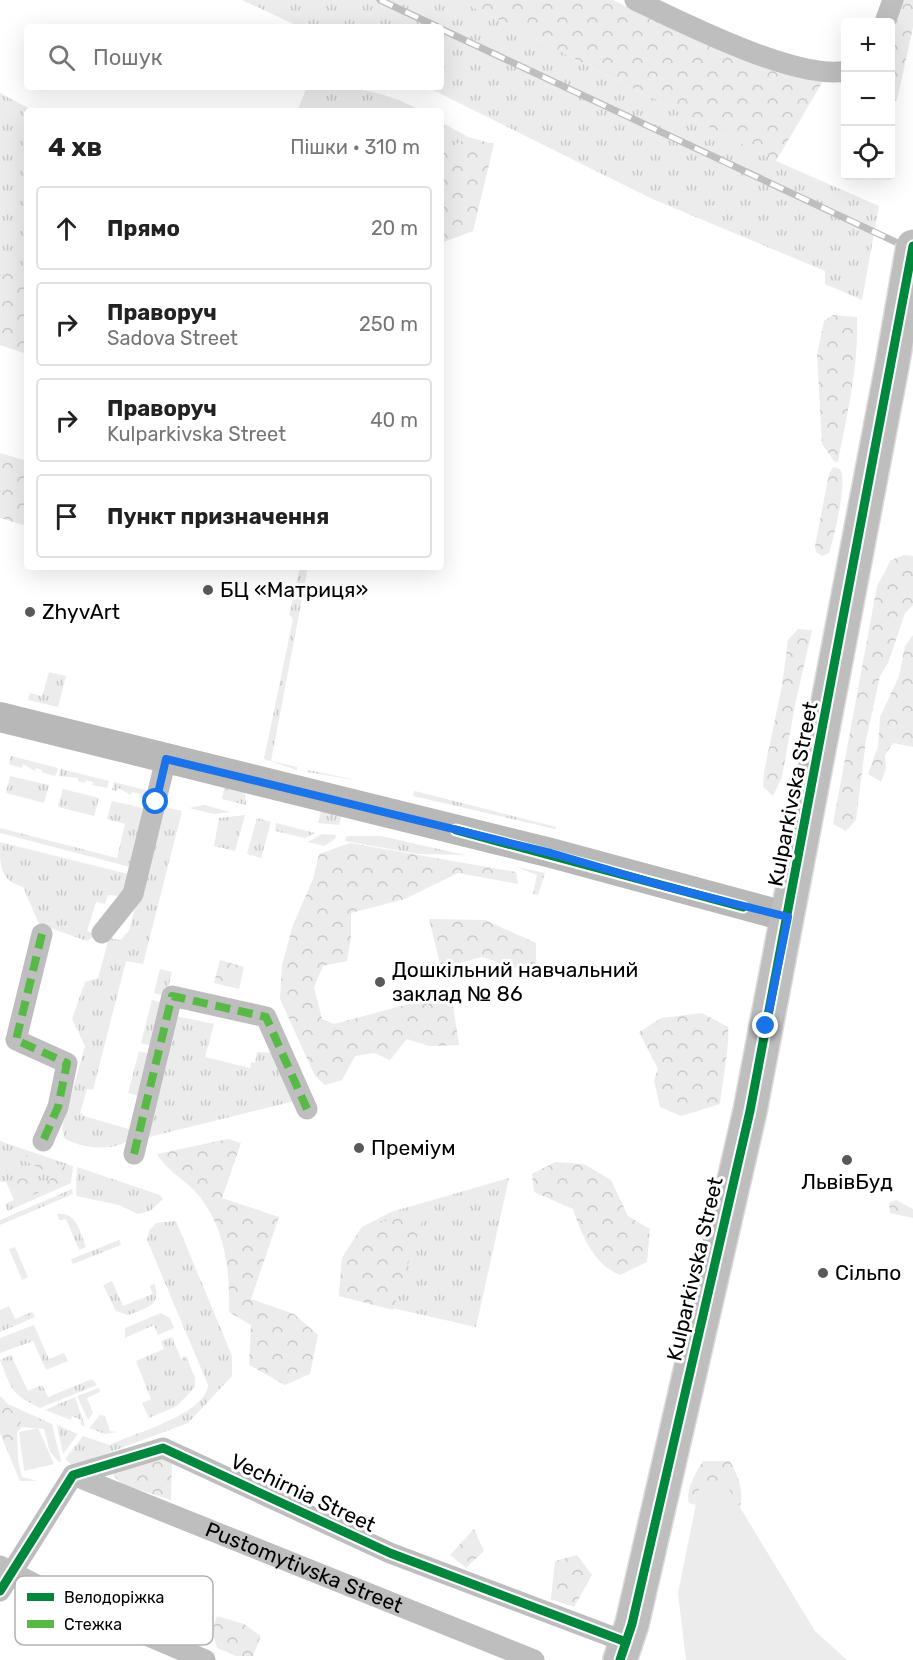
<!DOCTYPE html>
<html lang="uk">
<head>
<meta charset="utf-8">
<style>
  body { margin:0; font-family:Rubik,sans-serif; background:#f6f6f6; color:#222 }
  .controls { position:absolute; right:18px; top:18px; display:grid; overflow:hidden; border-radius:6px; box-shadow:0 6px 24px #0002 }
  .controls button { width:54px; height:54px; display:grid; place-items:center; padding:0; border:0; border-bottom:2px solid #e0e0e0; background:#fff; color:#222; font:30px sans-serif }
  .stop { position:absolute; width:18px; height:18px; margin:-14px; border:4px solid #1a73e8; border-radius:50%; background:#fff }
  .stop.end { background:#1a73e8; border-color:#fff; box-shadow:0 2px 6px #0008 }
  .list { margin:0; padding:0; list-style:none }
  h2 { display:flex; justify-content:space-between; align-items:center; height:78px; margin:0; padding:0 24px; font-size:26px }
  h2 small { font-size:20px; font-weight:400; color:#767676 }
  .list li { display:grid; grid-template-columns:39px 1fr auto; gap:18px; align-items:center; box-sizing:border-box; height:84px; margin:0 12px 12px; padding:0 12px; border:2px solid #e0e0e0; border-radius:6px }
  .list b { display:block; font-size:22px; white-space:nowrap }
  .list p { margin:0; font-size:20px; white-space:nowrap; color:#767676 }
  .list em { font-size:20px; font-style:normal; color:#767676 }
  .icon { flex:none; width:33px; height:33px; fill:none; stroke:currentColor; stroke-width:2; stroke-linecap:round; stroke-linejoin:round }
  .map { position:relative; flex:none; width:913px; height:1660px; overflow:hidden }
  .search { position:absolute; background:#fff; box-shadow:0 6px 24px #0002; left:24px; top:24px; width:420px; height:66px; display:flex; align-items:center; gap:15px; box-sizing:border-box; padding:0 21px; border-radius:6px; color:#767676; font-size:22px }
  .panel { position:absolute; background:#fff; box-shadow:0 6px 24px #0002; left:24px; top:108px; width:420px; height:462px; border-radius:6px }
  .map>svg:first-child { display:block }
  .grass { fill:url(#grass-tufts) }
  .forest { fill:url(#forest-crowns) }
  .park { fill:#ececec }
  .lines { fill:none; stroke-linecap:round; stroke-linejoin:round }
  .primary-casing { stroke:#dbdbdb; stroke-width:36 }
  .street { stroke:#bebebe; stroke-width:21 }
  .secondary { stroke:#b8b8b8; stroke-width:30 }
  .primary { stroke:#bebebe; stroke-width:33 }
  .rail-casing { stroke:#bebebe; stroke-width:7 }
  .rail { stroke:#fff; stroke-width:4.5; stroke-dasharray:14; stroke-linecap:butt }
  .primary-bridge-casing { stroke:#dbdbdb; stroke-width:36; stroke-linecap:butt }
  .primary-bridge { stroke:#bebebe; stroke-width:33 }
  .quiet { stroke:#58b947; stroke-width:8; stroke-dasharray:15 8; stroke-linecap:butt }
  .cycleway-casing { stroke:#fff; stroke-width:13 }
  .cycleway { stroke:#00873e; stroke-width:9 }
  .route { stroke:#1a73e8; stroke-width:8 }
  .poi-dot { fill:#595959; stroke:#fff; stroke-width:2 }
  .labels { text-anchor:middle; stroke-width:6; stroke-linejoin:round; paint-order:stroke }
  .poi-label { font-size:21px; fill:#000; stroke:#fff; text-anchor:start }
  .street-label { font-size:21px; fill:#000; stroke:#fff }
  .key { fill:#fff; stroke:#b2b2b2; stroke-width:1.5 }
  .key-label { font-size:16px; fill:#000 }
</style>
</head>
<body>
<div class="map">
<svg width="913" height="1660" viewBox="0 0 913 1660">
  <defs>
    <pattern id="grass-tufts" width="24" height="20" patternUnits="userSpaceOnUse" patternTransform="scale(1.5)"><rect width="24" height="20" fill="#ececec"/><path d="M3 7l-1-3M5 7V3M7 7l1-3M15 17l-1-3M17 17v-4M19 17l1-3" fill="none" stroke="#c9c9c9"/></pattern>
    <pattern id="forest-crowns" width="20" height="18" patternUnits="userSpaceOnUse" patternTransform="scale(1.5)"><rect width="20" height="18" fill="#ececec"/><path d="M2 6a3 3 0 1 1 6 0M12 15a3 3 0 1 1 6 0" fill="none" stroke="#c9c9c9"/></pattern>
  </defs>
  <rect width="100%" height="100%" fill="#fff"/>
  <!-- grass -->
  <g class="grass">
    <polygon points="242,0 459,0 776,161 879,206 862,300 825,284 825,271 650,198 427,87 441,87 441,27 300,27"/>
    <path d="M307 87C351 87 382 89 421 111H297Z"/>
    <polygon points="0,93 34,111 27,111 27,277 0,276"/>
    <polygon points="441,122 468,137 441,154"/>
    <polygon points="300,567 308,567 271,761 297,767 297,770 264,759 293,619 289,614"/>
    <polygon points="49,672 66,676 58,707 28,700 30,693 42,696"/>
    <polygon points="11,756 58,768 55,776 41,772 42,770 36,768 35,771 23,764 22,768 9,764"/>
    <polygon points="61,769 109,781 107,788 92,785 93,782 86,780 85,783 78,781 78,778 59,776"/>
    <polygon points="308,770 360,781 307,772"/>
    <polygon points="10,776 49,785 44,803 6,793"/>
    <polygon points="114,782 153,792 143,799 139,797 140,794 132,792 131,795 118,788 117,791 112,790"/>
    <polygon points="225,784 245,791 246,805 222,799"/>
    <polygon points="63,789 99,798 94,816 58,807"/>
    <polygon points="414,791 419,792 556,827 555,829 413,796"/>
    <polygon points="112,801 147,809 134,868 0,833 0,828 117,858 125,824 107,819"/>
    <polygon points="204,805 230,812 214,814 189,808"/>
    <path d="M161 806 182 811 143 964 126 961 93 1090 87 1089 80 1113 86 1115 77 1114 139 1132C121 1153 88 1150 65 1139L62 1128 85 1046 72 1019 85 982 98 978 109 938 120 940 129 931Z"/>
    <polygon points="321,812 342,813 339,825 318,823"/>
    <polygon points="245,815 235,851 214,846 219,818"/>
    <polygon points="257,818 271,822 261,858 247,854"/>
    <polygon points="276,823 315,833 305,838 275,831"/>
    <polygon points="322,834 336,835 335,839 324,846 308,842"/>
    <polygon points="347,836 381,836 465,855 418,854 345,841"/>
    <path d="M0 842 132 875 121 896 108 895 105 904 96 902 87 931 97 934 87 941 39 924 23 887C0 880 0 867 0 842Z"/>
    <polygon points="517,867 545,873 538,895 533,894 537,875"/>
    <polygon points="160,969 172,972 166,996 154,993"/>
    <polygon points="152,1000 166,1004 155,1047 141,1043"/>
    <polygon points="171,1015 214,1024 205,1057 250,1068 251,1062 255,1063 257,1052 275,1053 295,1101 149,1137 146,1132"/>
    <polygon points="139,1051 154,1055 143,1097 128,1093"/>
    <polygon points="0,1141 73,1166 71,1183 8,1211 5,1204 14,1200 6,1182 0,1182"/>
    <polygon points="77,1167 160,1195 163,1199 150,1211 138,1214 119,1205 76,1196"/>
    <polygon points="509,1178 476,1327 339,1296 342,1258 362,1227 391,1212"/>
    <polygon points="72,1189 73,1194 0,1225 0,1220"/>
    <path d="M57 1214C77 1212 80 1232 86 1247L79 1250 66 1219 59 1220Z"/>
    <path d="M176 1221 232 1356V1376L188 1423 73 1466 65 1459 83 1436 109 1445C133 1434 206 1414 208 1385L147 1240 149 1231 156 1223Z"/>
    <polygon points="119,1240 121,1245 73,1264 71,1259"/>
    <polygon points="15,1247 28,1277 22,1280 9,1249"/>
    <path d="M151 1275C163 1303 154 1306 128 1315L116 1311 103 1285 112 1281 123 1306 153 1294 150 1286 154 1284Z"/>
    <polygon points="9,1306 15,1319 32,1312 35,1317 0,1332 0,1310"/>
    <polygon points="161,1313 170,1318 174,1328 158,1335 154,1325 125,1338 125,1328"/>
    <polygon points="34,1325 49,1359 64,1353 68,1361 46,1370 33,1341 0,1353 0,1338"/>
    <polygon points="172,1337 181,1359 186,1356 195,1378 195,1387 177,1406 149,1418 142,1403 151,1399 136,1361 164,1349 161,1341"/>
    <path d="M11 1355 28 1391 42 1385 48 1397 92 1379 97 1385 40 1408C10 1393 12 1390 0 1360Z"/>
    <polygon points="99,1388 100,1392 87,1398 93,1413 88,1420 77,1396"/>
    <polygon points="0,1396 8,1404 52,1424 61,1461 59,1462 50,1452 44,1429 22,1427 17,1432 18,1460 22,1477 37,1481 20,1481 0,1433"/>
    <polygon points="75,1397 85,1426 81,1425 81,1420 72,1416 71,1420 45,1410"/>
    <polygon points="100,1415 105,1416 110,1431 117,1432 105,1434 89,1428"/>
    <polygon points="57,1425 78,1434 63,1454"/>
  </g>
  <!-- forest -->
  <g class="forest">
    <polygon points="459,0 613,0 666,25 823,81 776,161"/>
    <polygon points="893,0 913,0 913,27 897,100 891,102 891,38 894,28"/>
    <polygon points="468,137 494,144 473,231 441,243 441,154"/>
    <polygon points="20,268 27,270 27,354 0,345 0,274"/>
    <path d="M833 315 857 317C859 366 847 414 838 462L834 461 822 444 817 355 824 321Z"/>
    <polygon points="0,453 27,461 27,526 0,518"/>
    <path d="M833 467 840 469C848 481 834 537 829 553L822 556 816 552 815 546 829 474Z"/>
    <polygon points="904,555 913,556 913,605 905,613 888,663 880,676 866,740 856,820 846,831 833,824 877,586 891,560"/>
    <polygon points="798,629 812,630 795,705 782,777 773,796 763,787 764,772 782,686 788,640"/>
    <polygon points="913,635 913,747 893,743 885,755 886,769 881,782 868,774 878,747 880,717 899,676 905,646"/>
    <polygon points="350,843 516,872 518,884 458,873 405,899 351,913 351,938 347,961 323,966 314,987 322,1019 334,1024 431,998 453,1005 459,1045 429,1046 407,1039 390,1060 374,1053 355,1056 342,1080 325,1085 315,1076 280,999 282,965 293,925 313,879 319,854"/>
    <polygon points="429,919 485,920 536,943 536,975 482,957 441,968"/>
    <polygon points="220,960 244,967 239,989 214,983"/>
    <path d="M702 1013 728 1027C730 1045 722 1083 720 1104L681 1116 660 1107 654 1080 658 1069 639 1032 661 1018Z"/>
    <path d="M228 1139 241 1143 222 1198 279 1217 251 1299 294 1314 318 1335 310 1374 285 1385 249 1365 251 1325 229 1312C230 1271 226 1231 200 1197 187 1180 168 1173 157 1154Z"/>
    <path d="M22 1154 64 1166 69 1170V1178L20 1201 13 1186 14 1179C27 1176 35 1183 49 1181L53 1175 23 1160Z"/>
    <path d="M555 1162 584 1164 611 1180 628 1216 650 1229 647 1262 620 1275C594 1265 581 1234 573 1209L534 1192 532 1174Z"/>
    <polygon points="896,1200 913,1209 913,1218 890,1213 889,1203"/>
    <polygon points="399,1218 423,1218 393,1310 339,1296 342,1258 362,1227"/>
    <path d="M0 1401 21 1418V1423L14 1436V1457C0 1446 0 1418 0 1401Z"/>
    <polygon points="130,1453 172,1459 171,1500 121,1484 104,1463"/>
    <path d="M703 1461H730C743 1486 745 1498 735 1524L707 1508 689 1503C685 1491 696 1472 703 1461Z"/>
    <polygon points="474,1529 484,1551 466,1568 450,1555"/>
    <polygon points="577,1555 592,1575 574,1607 551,1599 555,1561"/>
    <polygon points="217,1616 244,1624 261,1636 253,1656 236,1656 217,1648 212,1631"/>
  </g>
  <!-- park -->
  <g class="park">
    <polygon points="38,1428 54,1464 24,1471 19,1432"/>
    <polygon points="705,1482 727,1486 815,1631 847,1660 686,1660 678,1593 699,1489"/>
  </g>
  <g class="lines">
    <!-- primary casing -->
    <g class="primary-casing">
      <polyline id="primary" points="620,1660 632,1624 750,1111 892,366"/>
    </g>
    <!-- street -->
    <g class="street">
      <path d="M635 0C682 22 797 81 846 71"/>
      <polyline points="885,22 893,0"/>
      <polyline points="102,933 133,894 166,759"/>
      <polyline points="42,934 16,1040 67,1063 58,1107 43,1141"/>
      <polyline points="134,1154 172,996 266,1017 307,1109"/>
      <path id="s1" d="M73 1475 534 1660"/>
      <polyline points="0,1566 73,1604 205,1660"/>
      <polyline points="0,1591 73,1475 163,1448 390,1553 626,1642"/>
    </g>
    <!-- secondary -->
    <polyline class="secondary" points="0,717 551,853 788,917"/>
    <!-- primary -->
    <use href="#primary" class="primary"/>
    <!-- rail casing -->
    <g class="rail-casing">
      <g id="rail">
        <polyline points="380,0 438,27"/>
        <polyline points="441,29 913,250"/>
      </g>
    </g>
    <!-- rail -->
    <use href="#rail" class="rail"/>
    <!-- primary-bridge casing -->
    <g class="primary-bridge-casing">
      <polyline id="primary-bridge" points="892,366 913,246"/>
    </g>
    <!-- primary-bridge -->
    <use href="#primary-bridge" class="primary-bridge"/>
    <!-- quiet -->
    <g class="quiet">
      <polyline points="42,934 16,1040 67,1063 58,1107 43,1141"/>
      <polyline points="134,1154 172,996 266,1017 307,1109"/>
    </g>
    <!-- cycleway casing -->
    <g class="cycleway-casing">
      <g id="cycleway">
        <polyline points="456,830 743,907"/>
        <polyline points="0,1591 73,1475 163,1448 390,1553 626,1642"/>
        <polyline points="620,1660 632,1624 750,1111 913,246"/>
      </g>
    </g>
    <!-- cycleway -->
    <use href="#cycleway" class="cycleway"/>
  </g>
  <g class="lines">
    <!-- route -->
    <polyline class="route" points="156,802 166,759 551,853 664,886 788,917 766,1026"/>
  </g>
  <!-- markers -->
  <g class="poi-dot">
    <circle cx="208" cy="590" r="6"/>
    <circle cx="30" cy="612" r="6"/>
    <circle cx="380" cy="982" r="6"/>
    <circle cx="359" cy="1148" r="6"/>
    <circle cx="847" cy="1160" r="6"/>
    <circle cx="823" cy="1273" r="6"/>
  </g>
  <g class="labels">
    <!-- poi labels -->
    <g class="poi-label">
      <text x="220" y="597">БЦ «Матриця»</text>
      <text x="42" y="619">ZhyvArt</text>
      <text x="392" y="977">Дошкільний навчальний<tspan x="392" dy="24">заклад № 86</tspan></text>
      <text x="371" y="1155">Преміум</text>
      <text x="847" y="1189" text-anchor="middle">ЛьвівБуд</text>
      <text x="835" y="1280">Сільпо</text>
    </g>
    <!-- street labels -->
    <g class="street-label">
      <text transform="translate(793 794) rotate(-79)" y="7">Kulparkivska Street</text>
      <text transform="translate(695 1269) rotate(-77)" y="7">Kulparkivska Street</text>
      <text transform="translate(303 1493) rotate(25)" y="7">Vechirnia Street</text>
      <text dy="7" stroke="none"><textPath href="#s1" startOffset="249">Pustomytivska Street</textPath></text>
    </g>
  </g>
  <!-- legend -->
  <rect x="15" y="1576" width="198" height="69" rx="9" class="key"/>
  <rect x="27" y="1593" width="27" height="8" fill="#00873e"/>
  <rect x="27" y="1620" width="27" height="8" fill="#58b947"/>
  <g class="key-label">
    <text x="64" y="1603">Велодоріжка</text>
    <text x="64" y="1630">Стежка</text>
  </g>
</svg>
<div class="controls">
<button>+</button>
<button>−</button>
<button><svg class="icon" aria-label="locate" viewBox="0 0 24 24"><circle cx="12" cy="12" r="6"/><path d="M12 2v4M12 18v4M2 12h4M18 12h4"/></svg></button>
</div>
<div class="stop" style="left:156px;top:802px"></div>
<div class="stop end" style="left:766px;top:1026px"></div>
<div class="search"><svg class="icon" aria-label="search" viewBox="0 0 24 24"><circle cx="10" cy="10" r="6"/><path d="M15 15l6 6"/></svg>Пошук</div>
<section class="panel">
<h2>4 хв<small>Пішки · 310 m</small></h2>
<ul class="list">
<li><svg class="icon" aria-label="ahead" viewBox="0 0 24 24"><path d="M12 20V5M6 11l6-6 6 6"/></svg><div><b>Прямо</b></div><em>20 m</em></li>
<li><svg class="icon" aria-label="right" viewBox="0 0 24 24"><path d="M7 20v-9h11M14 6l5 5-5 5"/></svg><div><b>Праворуч</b><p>Sadova Street</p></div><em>250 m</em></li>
<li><svg class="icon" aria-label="right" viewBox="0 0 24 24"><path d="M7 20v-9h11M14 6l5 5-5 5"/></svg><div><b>Праворуч</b><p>Kulparkivska Street</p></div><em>40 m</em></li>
<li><svg class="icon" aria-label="arrive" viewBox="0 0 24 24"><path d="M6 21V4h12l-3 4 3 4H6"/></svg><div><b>Пункт призначення</b></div></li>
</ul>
</section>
</div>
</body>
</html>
